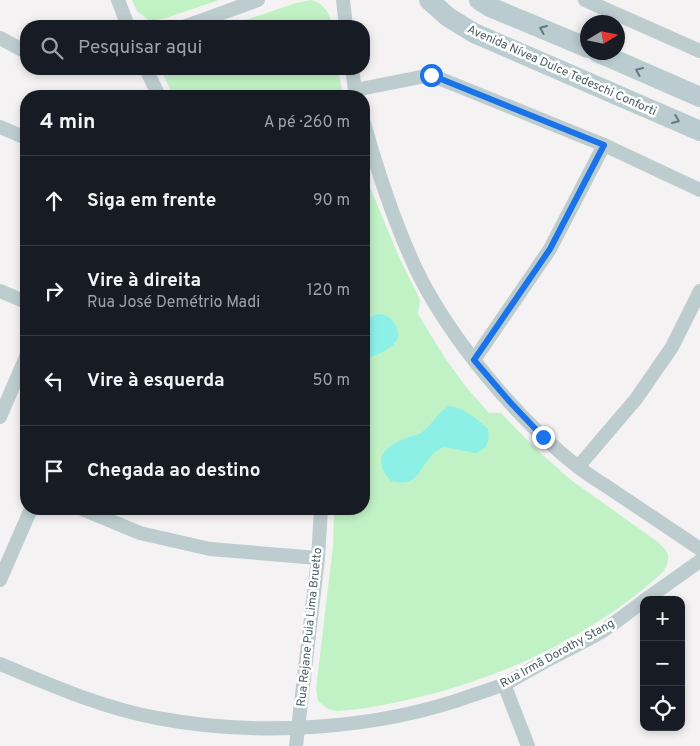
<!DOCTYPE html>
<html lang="pt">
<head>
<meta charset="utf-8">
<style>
  body { margin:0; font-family:Overpass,sans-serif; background:#242831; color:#f1f3f6 }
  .controls { position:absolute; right:15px; bottom:15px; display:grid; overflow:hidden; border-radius:10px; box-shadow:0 2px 8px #0003 }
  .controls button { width:45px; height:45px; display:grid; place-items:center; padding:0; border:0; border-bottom:1px solid #363941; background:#171b24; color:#f1f3f6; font:25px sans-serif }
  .compass { position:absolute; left:580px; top:15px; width:45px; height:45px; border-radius:50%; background:#171b24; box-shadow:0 2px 8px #0003; rotate:80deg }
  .stop { position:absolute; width:15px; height:15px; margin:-11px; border:4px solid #1a73e8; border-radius:50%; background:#fff }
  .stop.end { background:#1a73e8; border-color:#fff; box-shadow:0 1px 5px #0008 }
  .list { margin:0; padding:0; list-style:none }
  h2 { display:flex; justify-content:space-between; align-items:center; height:65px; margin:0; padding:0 20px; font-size:21px }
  h2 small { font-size:16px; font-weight:400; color:#9ea1a6 }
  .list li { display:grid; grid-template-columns:32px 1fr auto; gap:15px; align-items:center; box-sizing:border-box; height:90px; padding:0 20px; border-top:1px solid #363941 }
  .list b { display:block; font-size:19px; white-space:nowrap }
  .list p { margin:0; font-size:16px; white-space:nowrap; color:#9ea1a6 }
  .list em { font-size:16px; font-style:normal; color:#9ea1a6 }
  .icon { flex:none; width:28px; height:28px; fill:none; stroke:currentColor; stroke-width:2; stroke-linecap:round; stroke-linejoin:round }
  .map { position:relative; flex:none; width:700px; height:746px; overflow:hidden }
  .search { position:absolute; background:#171b24; box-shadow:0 2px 8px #0003; left:20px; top:20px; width:350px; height:55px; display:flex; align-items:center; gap:12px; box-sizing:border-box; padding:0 18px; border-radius:20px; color:#9ea1a6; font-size:19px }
  .panel { position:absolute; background:#171b24; box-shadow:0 2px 8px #0003; left:20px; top:90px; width:350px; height:425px; border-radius:20px }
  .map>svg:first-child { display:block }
  .green { fill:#c1f2c5 }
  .water { fill:#8df0e7 }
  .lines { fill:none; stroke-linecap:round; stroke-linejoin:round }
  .minor { stroke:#bdcccf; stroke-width:14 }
  .secondary { stroke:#bbccd1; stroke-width:20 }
  .oneway { stroke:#66797d }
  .route { stroke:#1a73e8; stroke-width:6 }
  .labels { text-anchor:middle; stroke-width:5; stroke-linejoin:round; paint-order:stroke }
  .street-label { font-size:12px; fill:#495d61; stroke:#fff }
</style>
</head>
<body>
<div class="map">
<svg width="700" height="746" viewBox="0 0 700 746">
  <rect width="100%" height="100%" fill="#f4f2f3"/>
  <!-- green -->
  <g class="green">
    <polygon points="132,0 219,0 166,18 150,21 137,11"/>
    <path d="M311 0C324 4 330 12 332 26H228L296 3Z"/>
    <polygon points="161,69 338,69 343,96 173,96"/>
    <path d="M364 173 399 257 420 300 418 314 443 355 466 387 489 413H501L538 451 571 480 655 540C668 550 673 557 663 572 591 637 501 679 407 700 384 705 360 710 336 711L328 709 318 701 316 689 333 546 334 510V509H364Z"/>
  </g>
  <!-- water -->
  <g class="water">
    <path d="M377 314C385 314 390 317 394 323 410 345 377 354 364 360V323L369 318Z"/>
    <path d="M449 406C460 405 481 422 488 429 490 441 487 450 475 453L444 447C417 458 425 490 391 481 370 458 385 446 409 437 413 436 417 435 421 433 432 426 437 412 449 406Z"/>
  </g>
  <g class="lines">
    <!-- minor -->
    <g class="minor">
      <polyline points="118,0 128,26"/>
      <polyline points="343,0 346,26"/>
      <polyline points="585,0 700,51"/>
      <polyline points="186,26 258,0"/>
      <polyline points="0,38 26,52"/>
      <polyline points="146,69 159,96"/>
      <polyline points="352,69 356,96"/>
      <polyline points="355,90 431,75 604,145 700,190"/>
      <path d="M364 123C378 173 394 222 416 269 449 338 518 420 578 467 591 477 605 485 618 494 646 513 673 531 700 549"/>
      <polyline points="0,127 26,138"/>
      <polyline points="0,291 26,302"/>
      <polyline points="474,360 550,249 604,145"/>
      <polyline points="0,417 26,357"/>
      <polyline points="578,467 636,399 672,347 700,291"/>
      <polyline points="82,509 140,533 210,549 318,558"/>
      <polyline points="0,580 31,509"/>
      <polyline points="645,600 700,561"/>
      <path d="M0 664C51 685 102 708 157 718 257 737 377 730 473 695 483 692 494 688 505 684 518 677 531 669 544 662 564 651 585 642 604 630 618 621 631 610 644 601"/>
      <polyline points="504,684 528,746"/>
      <polyline points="296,746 318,558 321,509"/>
    </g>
    <!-- secondary -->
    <g class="secondary">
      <polyline points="429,0 448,17 474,33 700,131"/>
      <polyline points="479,0 490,7 588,48"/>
      <polyline points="597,52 700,97"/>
    </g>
  </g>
  <!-- one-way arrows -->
  <defs><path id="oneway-chevron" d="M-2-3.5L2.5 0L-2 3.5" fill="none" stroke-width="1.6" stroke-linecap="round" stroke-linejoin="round" transform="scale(1.25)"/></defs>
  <g class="oneway">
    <use href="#oneway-chevron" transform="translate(543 29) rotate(-157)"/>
    <use href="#oneway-chevron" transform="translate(639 71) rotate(-157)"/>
    <use href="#oneway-chevron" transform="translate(676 120) rotate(23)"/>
  </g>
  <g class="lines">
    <!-- route -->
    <polyline class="route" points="431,75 604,145 550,249 474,360 510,402 543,437"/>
  </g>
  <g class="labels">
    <!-- street labels -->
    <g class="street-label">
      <text transform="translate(562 70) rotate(24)" y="4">Avenida Nívea Dulce Tedeschi Conforti</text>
      <text transform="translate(309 627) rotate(-84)" y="4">Rua Rejane Puia Lima Bruetto</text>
      <text transform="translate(557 653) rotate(-29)" y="4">Rua Irmã Dorothy Stang</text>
    </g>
  </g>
</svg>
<div class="controls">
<button>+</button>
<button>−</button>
<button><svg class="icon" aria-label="locate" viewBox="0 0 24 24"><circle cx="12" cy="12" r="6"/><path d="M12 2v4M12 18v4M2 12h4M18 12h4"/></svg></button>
</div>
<svg class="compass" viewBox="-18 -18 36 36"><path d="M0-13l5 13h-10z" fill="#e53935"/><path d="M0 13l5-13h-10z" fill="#9ea1a6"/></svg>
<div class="stop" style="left:431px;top:75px"></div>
<div class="stop end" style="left:543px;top:437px"></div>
<div class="search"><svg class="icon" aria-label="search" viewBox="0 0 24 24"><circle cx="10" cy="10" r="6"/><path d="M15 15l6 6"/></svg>Pesquisar aqui</div>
<section class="panel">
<h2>4 min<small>A pé · 260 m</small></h2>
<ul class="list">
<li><svg class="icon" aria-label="ahead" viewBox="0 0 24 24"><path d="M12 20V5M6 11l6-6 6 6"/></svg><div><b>Siga em frente</b></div><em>90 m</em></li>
<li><svg class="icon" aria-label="right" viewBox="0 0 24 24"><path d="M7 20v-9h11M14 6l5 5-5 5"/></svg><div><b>Vire à direita</b><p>Rua José Demétrio Madi</p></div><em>120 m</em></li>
<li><svg class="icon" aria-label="left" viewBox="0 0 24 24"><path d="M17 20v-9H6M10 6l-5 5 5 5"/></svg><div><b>Vire à esquerda</b></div><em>50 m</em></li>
<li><svg class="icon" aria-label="arrive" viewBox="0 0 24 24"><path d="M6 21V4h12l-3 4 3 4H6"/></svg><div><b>Chegada ao destino</b></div></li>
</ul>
</section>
</div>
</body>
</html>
